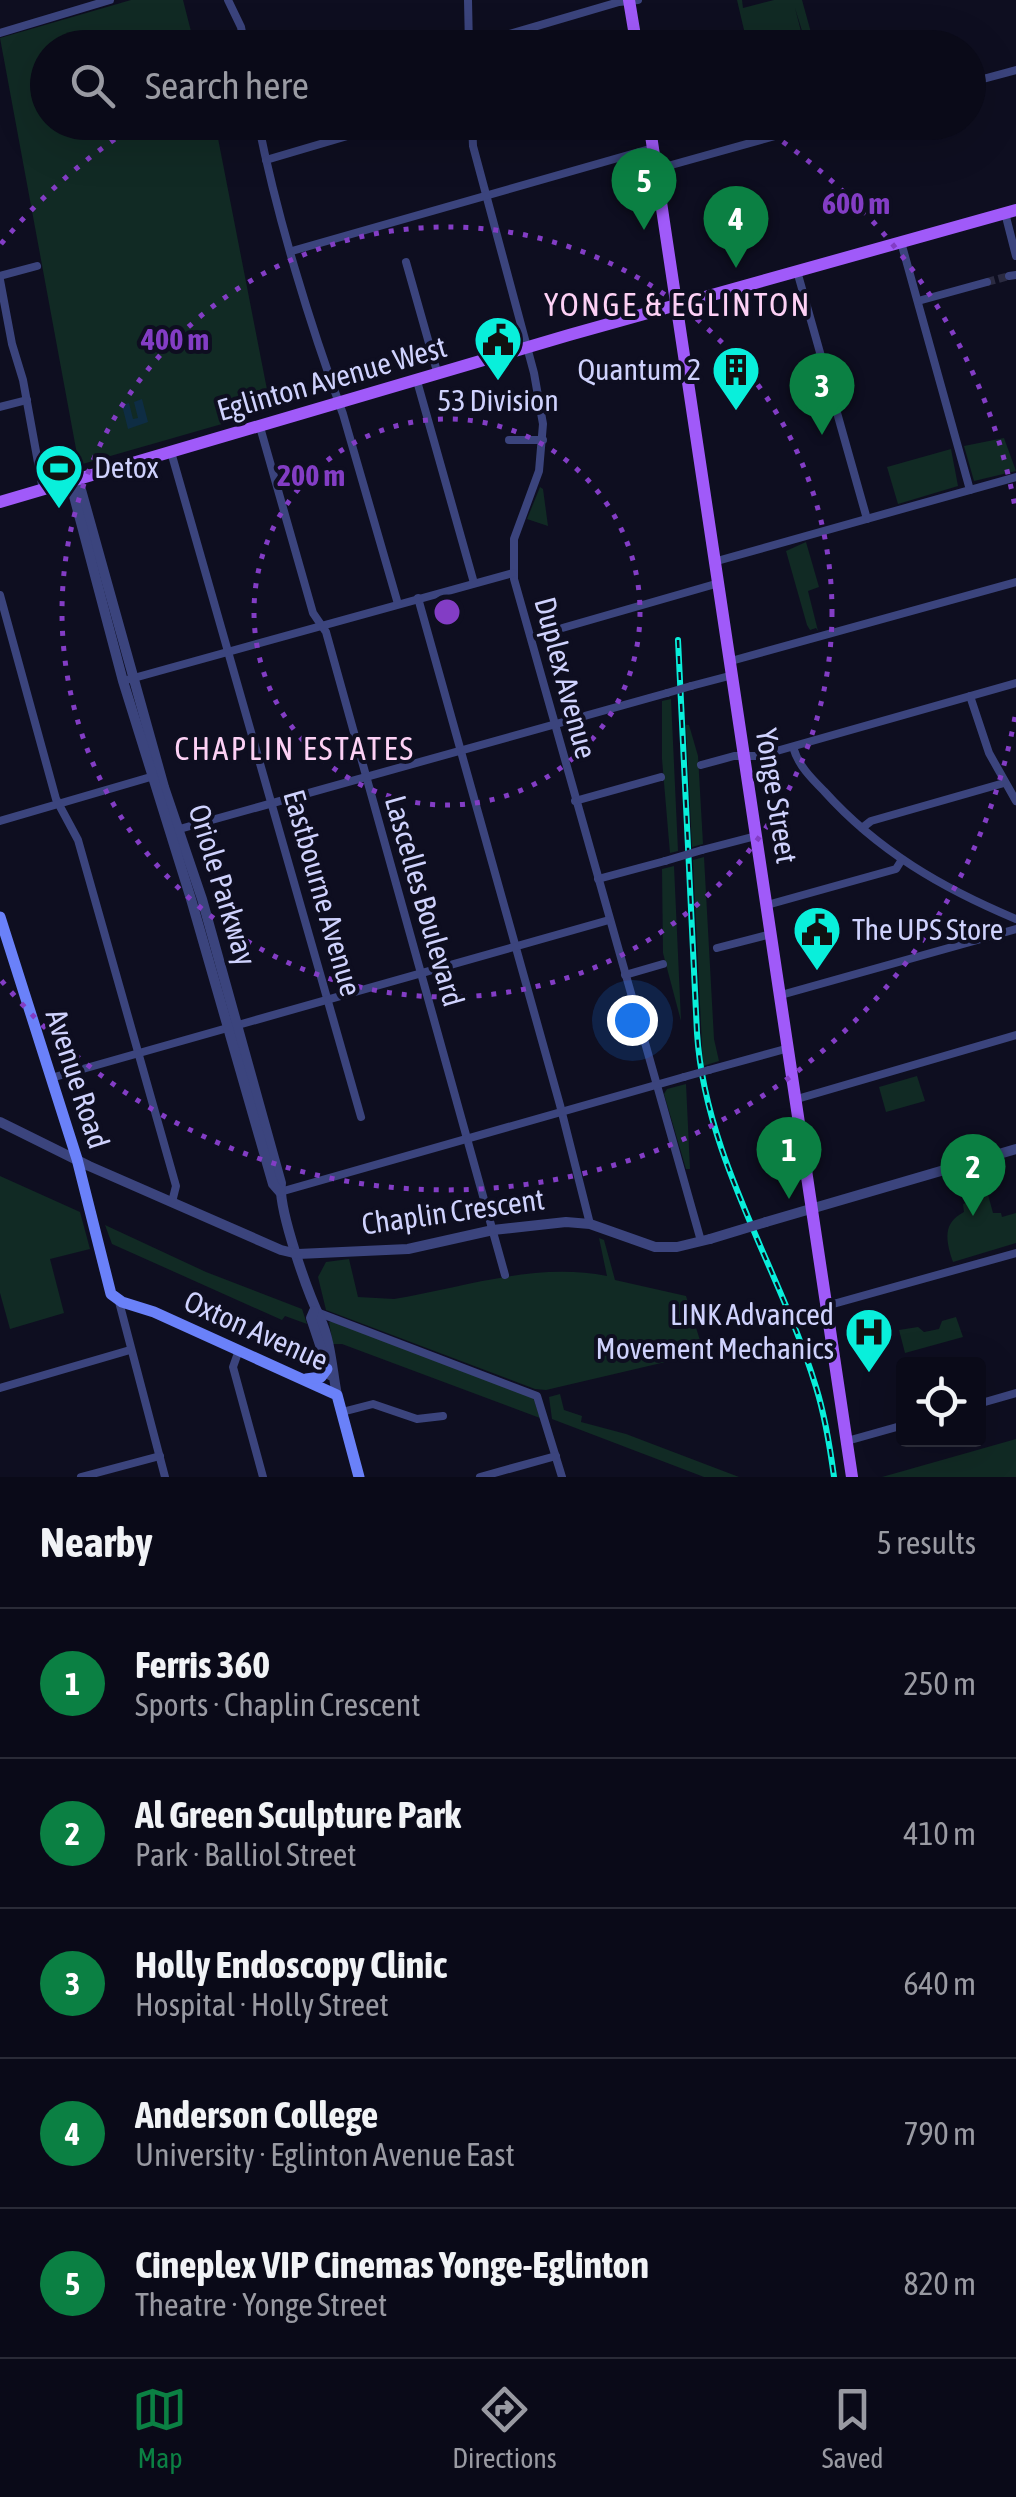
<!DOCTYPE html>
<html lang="en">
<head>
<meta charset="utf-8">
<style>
  body { margin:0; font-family:"Asap Condensed",sans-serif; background:#131321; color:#f1f3f6 }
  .controls { position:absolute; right:30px; bottom:30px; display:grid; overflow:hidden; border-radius:10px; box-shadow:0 10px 40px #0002 }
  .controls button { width:90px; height:90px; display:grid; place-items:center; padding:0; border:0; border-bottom:2px solid #2a2b37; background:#0a0a18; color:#f1f3f6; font:50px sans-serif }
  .you { position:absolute; left:632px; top:1020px; width:35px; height:35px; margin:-25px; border:8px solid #fff; border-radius:50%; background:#1a73e8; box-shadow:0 0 0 15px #1a73e833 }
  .badge { display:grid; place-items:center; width:65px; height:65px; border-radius:50%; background:#0b8043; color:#fff; font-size:32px; font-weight:700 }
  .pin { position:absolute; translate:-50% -82px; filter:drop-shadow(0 2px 5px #0008) }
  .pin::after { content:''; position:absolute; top:52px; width:35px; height:30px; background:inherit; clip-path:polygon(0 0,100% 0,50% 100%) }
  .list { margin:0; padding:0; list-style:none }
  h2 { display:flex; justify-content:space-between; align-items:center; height:130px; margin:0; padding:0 40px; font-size:42px }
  h2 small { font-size:32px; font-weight:400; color:#999aa2 }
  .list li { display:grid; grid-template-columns:65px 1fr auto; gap:30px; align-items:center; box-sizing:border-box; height:150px; padding:0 40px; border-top:2px solid #2a2b37 }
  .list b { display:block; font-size:38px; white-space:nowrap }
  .list p { margin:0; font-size:32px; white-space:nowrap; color:#999aa2 }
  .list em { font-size:32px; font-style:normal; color:#999aa2 }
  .icon { flex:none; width:55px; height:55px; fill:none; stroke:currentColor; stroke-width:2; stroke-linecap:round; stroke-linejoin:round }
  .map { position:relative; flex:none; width:1016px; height:1477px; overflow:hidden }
  .search { position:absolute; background:#0a0a18; box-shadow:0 10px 40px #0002; left:30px; right:30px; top:30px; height:110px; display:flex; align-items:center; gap:25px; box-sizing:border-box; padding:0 35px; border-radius:55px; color:#999aa2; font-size:38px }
  .sheet { height:880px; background:#0a0a18 }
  nav { display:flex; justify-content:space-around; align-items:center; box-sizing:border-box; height:140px; border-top:2px solid #2a2b37; background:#0a0a18; font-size:28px; color:#999aa2 }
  nav a { display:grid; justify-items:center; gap:5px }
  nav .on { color:#0b8043 }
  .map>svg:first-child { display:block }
  .green { fill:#112a24 }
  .water { fill:#0e2d44 }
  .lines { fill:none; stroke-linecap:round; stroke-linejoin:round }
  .minor-tunnel { stroke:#2b2b41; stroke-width:8; stroke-dasharray:8 4; stroke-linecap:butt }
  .minor { stroke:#3b447d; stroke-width:8 }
  .tertiary { stroke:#3b447d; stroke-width:10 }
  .secondary { stroke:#6a81f9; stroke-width:11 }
  .primary { stroke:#a05af9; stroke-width:12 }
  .rail-casing { stroke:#09efdb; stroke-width:6 }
  .rail { stroke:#0e0e20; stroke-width:2.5; stroke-dasharray:8; stroke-linecap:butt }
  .minor-bridge { stroke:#3b447d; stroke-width:8 }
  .tertiary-bridge { stroke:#3b447d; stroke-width:10 }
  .ring { fill:none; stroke:#833dc5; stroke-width:5; stroke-dasharray:5 10 }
  .labels { text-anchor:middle; stroke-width:8; stroke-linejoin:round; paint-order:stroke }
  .poi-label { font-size:30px; fill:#cfd2fd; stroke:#0e0e20; text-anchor:end }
  .street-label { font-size:30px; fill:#cfd2fd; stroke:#0e0e20 }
  .neighbourhood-label { font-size:32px; letter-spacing:2.5px; fill:#fdd1f5; stroke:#0e0e20 }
  .centre { fill:#833dc5; stroke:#0e0e20; stroke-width:5 }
  .ring-label { font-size:30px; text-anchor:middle; font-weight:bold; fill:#833dc5; stroke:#0e0e20; stroke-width:8; stroke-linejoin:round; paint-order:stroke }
</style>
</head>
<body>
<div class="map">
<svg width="1016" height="1477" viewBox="0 0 1016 1477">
  <rect width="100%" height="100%" fill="#0e0e20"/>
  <!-- green -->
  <g class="green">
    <polygon points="131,0 183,0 195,47 48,48 48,122 215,123 271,410 79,465 0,38"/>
    <polygon points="737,0 742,0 743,8 774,0 802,0 815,47 807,47 795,8 805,47 754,47 752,45 748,47"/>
    <polygon points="1004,438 1016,471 974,481 964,446"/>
    <polygon points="951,449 958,486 898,504 887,467"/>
    <polygon points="540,487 543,489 548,526 527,519"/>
    <polygon points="806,542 819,587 808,591 818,631 816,628 810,630 807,625 786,551"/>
    <polygon points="671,699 678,851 670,853 662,759 662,701"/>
    <polygon points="686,725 689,725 698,756 703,844 692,847"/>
    <polygon points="704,857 714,1039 719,1061 703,1066 693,860"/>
    <polygon points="674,866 681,1021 663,953 662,869"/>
    <polygon points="917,1076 925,1101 886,1112 879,1087"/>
    <polygon points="686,1084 690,1169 686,1169 664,1094 667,1089"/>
    <path d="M981 1169 993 1213H1001L1002 1217 1016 1213V1243L953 1262C946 1241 942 1223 964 1212L963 1204 972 1201 967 1173Z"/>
    <polygon points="0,1176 80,1212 90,1249 50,1259 64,1313 10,1329 0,1293"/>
    <polygon points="105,1225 206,1272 302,1309 307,1324 285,1316 282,1320 112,1244"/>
    <path d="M599 1238 604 1240 615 1280 686 1296 704 1353 546 1390 535 1389 326 1310 318 1277 326 1262 349 1259 358 1297 394 1299C465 1287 535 1262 607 1276Z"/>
    <polygon points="956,1317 963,1337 905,1353 899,1330 918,1327 924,1332 939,1329 942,1321"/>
    <polygon points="333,1321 533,1397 540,1418 342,1344 333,1344 329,1322"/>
    <polygon points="560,1394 564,1410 582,1416 581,1422 626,1434 739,1477 704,1477 552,1419 549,1397"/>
    <polygon points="1016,1439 1016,1477 882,1477"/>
  </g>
  <!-- water -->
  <polygon class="water" points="142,399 148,422 128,429 122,405 129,403 133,419 138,418 134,402"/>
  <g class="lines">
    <!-- minor-tunnel -->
    <polyline class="minor-tunnel" points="987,282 1009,276"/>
    <!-- minor -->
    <g class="minor">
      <polyline points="228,0 241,27 245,48"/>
      <polyline points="468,0 469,48"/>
      <polyline points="0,33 110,0"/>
      <polyline points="462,48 619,2 638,0"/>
      <polyline points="968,83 1016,70"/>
      <path d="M258 122C277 217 310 325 343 414L398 604"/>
      <polyline points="472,122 473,146 534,373 543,424 539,471 514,539 514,579 701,1241"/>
      <polyline points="266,160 395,122"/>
      <polyline points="657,169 825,122"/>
      <polyline points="1005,213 1016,256"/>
      <polyline points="901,242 970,490"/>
      <polyline points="292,251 653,148"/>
      <polyline points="406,262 438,375"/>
      <polyline points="797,271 867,519"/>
      <polyline points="0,276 37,266"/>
      <polyline points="1009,276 1016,275"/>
      <polyline points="0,280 12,344 23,380 43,490"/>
      <polyline points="918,301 987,282"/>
      <polyline points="417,381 474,583"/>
      <polyline points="0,407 27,400"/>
      <polyline points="260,427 313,613 326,632 505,1275"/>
      <polyline points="509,440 543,440"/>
      <polyline points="171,452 361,1117"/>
      <polyline points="717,561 1016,477"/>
      <polyline points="0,595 56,799 78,840 176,1186 172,1202"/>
      <polyline points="418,598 560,1105 590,1224"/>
      <polyline points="531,637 719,583"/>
      <polyline points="731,661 1016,582"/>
      <polyline points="123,681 513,573"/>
      <polyline points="691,686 733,675"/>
      <polyline points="970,696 989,753 1016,801"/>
      <path d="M793 747C798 765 811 778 824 791 878 851 942 888 1016 919"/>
      <polyline points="701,765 734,756 759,756 1016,683"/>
      <polyline points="575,801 661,777"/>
      <polyline points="0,821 154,776"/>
      <polyline points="862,828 871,821 1004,783"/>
      <polyline points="176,830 667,693"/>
      <polyline points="702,850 756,836"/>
      <polyline points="598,879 665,861"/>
      <polyline points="767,905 896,869 901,861"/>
      <polyline points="717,948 771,934"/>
      <polyline points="625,975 663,964"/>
      <polyline points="781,995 1016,929"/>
      <polyline points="709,1070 789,1048"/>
      <polyline points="51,1078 609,920"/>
      <polyline points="797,1099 1016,1035"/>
      <polyline points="280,1192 684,1077"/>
      <polyline points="118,1298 165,1477"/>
      <polyline points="826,1306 1016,1253"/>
      <polyline points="314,1311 537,1396 562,1477"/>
      <polyline points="239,1350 233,1367 263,1477"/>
      <polyline points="0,1388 130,1350"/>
      <polyline points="978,1404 1016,1393"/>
      <polyline points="342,1412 373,1404 417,1419 443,1416"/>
      <polyline points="847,1441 904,1425"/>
      <polyline points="81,1477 160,1456"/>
      <polyline points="480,1477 556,1456"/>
    </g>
    <!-- tertiary -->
    <g class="tertiary">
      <path d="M78 479 164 787 202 899 281 1183C278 1210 308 1293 320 1318 331 1342 332 1370 337 1395"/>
      <polyline points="70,481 123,681 191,899 273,1184 280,1192"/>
      <polyline points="0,1122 89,1166 281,1250 298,1254 408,1249 493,1230 566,1222 590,1224 655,1247 677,1247 710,1239"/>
      <polyline points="766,1222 1016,1149"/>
      <polyline points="314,1311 311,1318 330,1375"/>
    </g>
    <!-- secondary -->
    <g class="secondary">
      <polyline points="0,917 77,1159 111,1294 122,1302 154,1312 337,1395 359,1477"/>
      <polyline points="306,1379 321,1377 327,1369"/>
    </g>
    <!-- primary -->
    <g class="primary">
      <polyline points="629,0 637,48"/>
      <polyline points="649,122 852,1477"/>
      <polyline points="0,502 569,335 1016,210"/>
    </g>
    <!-- rail casing -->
    <g class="rail-casing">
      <path id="rail" d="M678 640 697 1033C705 1158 780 1269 816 1387 825 1416 830 1447 834 1477"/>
    </g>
    <!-- rail -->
    <use href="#rail" class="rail"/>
    <!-- minor-bridge -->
    <g class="minor-bridge">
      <polyline points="667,693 691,686"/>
      <polyline points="665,861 702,850"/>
      <polyline points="684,1077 709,1070"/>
    </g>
    <!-- tertiary-bridge -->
    <polyline class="tertiary-bridge" points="710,1239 766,1222"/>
  </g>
  <!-- distance rings -->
  <g class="ring">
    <circle cx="447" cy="612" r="193"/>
    <circle cx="447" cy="612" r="385"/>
    <path d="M1015 717A578 578 0 0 1 1 980M1 244A578 578 0 0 1 136 125M327 47A578 578 0 0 1 567 47M758 125A578 578 0 0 1 1015 507"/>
  </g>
  <!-- icons -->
  <defs>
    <g id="civic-pin" transform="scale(2.5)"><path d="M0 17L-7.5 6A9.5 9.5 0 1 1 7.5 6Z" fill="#09efdb" stroke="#0e0e20"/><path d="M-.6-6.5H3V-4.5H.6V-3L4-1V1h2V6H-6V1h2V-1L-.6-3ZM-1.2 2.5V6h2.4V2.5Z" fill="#111"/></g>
    <g id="building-pin" transform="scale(2.5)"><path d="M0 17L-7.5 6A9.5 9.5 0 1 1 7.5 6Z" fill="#09efdb" stroke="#0e0e20"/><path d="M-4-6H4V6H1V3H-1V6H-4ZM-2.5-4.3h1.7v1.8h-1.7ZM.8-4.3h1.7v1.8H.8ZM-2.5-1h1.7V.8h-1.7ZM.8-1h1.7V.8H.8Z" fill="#111"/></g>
    <g id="stadium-pin" transform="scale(2.5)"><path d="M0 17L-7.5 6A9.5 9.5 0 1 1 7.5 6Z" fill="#09efdb" stroke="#0e0e20"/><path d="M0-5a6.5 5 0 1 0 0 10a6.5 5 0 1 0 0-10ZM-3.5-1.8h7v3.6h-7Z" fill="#111"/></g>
    <g id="hospital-pin" transform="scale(2.5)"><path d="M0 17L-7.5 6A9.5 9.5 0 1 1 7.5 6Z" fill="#09efdb" stroke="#0e0e20"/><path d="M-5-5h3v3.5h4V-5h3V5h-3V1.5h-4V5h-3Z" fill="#111"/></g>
  </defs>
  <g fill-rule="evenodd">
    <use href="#civic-pin" x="498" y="340"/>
    <use href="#building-pin" x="736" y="370"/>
    <use href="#stadium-pin" x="59" y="468"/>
    <use href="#civic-pin" x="817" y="930"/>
    <use href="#hospital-pin" x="869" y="1332"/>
  </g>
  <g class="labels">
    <!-- poi labels -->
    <g class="poi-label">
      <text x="701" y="380">Quantum 2</text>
      <text x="498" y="411" text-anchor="middle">53 Division</text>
      <text x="94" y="478" text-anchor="start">Detox</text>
      <text x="852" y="940" text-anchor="start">The UPS Store</text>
      <text x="834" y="1325">LINK Advanced<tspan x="834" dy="34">Movement Mechanics</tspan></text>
    </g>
    <!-- street labels -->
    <g class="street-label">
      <text transform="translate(332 379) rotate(-16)" y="10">Eglinton Avenue West</text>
      <text transform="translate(565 678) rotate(75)" y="10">Duplex Avenue</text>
      <text transform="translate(776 796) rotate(81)" y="10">Yonge Street</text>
      <text transform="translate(222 885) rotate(73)" y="10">Oriole Parkway</text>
      <text transform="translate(322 893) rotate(74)" y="10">Eastbourne Avenue</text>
      <text transform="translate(424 901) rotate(74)" y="10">Lascelles Boulevard</text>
      <text transform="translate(77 1079) rotate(72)" y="10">Avenue Road</text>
      <text transform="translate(453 1212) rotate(-8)" y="10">Chaplin Crescent</text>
      <text transform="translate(256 1331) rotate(24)" y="10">Oxton Avenue</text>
    </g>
    <!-- neighbourhood labels -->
    <g class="neighbourhood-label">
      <text x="678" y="316">YONGE &amp; EGLINTON</text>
      <text x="295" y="760">CHAPLIN ESTATES</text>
    </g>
  </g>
  <circle cx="447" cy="612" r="15" class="centre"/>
  <g class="ring-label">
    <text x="856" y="214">600 m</text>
    <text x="175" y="350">400 m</text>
    <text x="311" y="486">200 m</text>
  </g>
</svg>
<div class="controls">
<button><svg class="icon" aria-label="locate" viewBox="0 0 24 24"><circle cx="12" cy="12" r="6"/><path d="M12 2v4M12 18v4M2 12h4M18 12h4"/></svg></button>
</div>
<div class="you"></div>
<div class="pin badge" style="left:789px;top:1199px">1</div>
<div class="pin badge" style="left:973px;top:1216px">2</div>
<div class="pin badge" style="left:822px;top:435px">3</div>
<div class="pin badge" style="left:736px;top:268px">4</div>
<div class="pin badge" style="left:644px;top:230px">5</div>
<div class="search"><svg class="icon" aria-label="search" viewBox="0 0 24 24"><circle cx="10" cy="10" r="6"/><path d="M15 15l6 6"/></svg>Search here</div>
</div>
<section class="sheet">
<h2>Nearby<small>5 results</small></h2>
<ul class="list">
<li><span class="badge">1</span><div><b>Ferris 360</b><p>Sports · Chaplin Crescent</p></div><em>250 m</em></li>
<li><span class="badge">2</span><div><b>Al Green Sculpture Park</b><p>Park · Balliol Street</p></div><em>410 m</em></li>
<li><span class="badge">3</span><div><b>Holly Endoscopy Clinic</b><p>Hospital · Holly Street</p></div><em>640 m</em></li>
<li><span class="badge">4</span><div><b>Anderson College</b><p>University · Eglinton Avenue East</p></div><em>790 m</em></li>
<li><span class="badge">5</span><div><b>Cineplex VIP Cinemas Yonge-Eglinton</b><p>Theatre · Yonge Street</p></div><em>820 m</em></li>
</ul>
</section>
<nav>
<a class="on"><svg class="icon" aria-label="map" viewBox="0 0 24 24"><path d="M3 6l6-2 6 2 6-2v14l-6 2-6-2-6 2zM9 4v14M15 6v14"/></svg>Map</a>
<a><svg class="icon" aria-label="directions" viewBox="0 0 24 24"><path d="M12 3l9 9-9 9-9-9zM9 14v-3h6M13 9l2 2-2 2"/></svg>Directions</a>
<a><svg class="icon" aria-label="saved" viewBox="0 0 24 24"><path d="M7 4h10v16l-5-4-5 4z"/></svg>Saved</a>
</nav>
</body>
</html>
